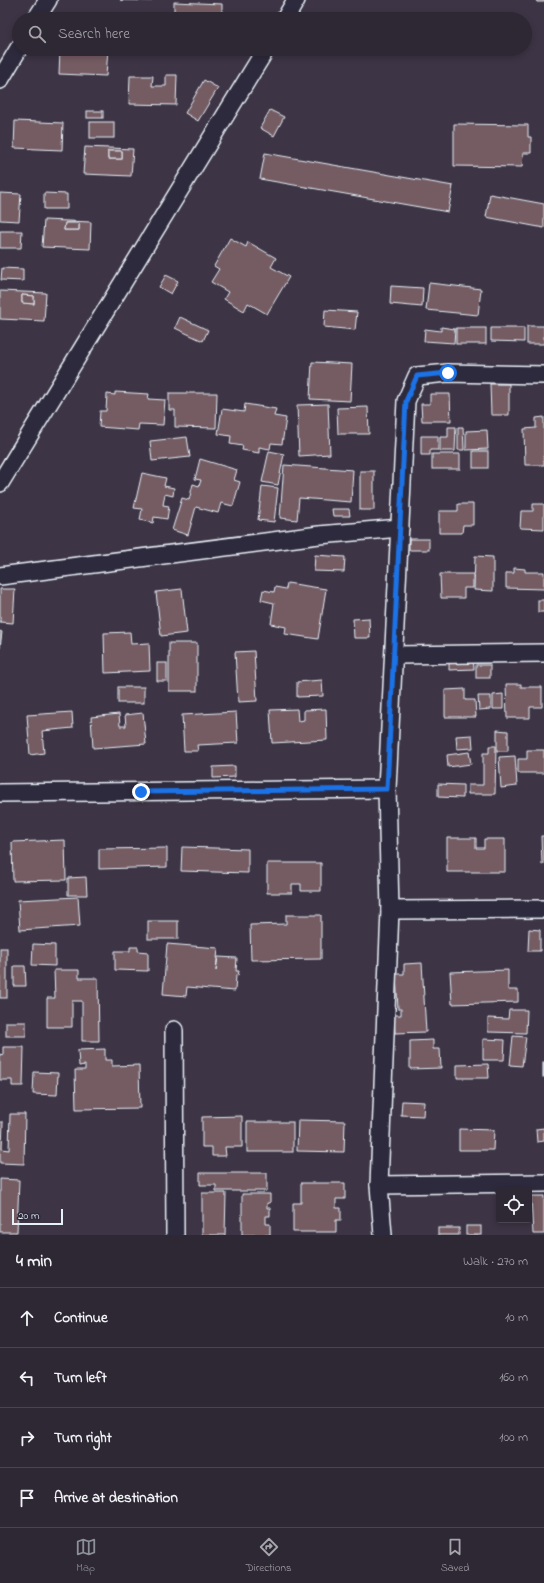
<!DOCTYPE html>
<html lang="en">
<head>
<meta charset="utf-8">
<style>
  body { margin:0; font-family:"Indie Flower",sans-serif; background:#362f3c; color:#f1f3f6 }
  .controls { position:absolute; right:12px; bottom:12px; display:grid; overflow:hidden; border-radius:4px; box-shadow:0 2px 6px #0003 }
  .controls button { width:36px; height:36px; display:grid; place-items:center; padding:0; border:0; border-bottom:1px solid #49444f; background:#2e2734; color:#f1f3f6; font:20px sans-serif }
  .scale { position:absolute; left:12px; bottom:10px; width:51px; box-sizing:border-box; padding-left:4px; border:2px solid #e8f1f8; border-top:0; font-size:11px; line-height:14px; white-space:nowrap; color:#e8f1f8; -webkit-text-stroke:3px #2f2a3d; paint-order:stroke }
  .stop { position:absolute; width:12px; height:12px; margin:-9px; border:3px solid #1a73e8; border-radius:50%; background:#fff }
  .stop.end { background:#1a73e8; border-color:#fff; box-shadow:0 1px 4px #0008 }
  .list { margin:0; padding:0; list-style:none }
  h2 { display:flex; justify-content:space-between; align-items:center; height:52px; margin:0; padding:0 16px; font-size:17px }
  h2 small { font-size:13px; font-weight:400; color:#a7a5ac }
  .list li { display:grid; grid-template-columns:26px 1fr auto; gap:12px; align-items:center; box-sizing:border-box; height:60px; padding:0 16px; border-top:1px solid #49444f }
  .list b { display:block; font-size:15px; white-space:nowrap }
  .list em { font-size:13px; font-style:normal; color:#a7a5ac }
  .icon { flex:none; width:22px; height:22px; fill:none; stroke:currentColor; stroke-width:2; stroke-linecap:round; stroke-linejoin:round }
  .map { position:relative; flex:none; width:544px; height:1235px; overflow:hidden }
  .search { position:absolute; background:#2e2734; box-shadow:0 2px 6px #0003; left:12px; right:12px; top:12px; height:44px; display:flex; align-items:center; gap:10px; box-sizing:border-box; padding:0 14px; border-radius:22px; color:#a7a5ac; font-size:15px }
  .sheet { height:292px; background:#2e2734 }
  nav { display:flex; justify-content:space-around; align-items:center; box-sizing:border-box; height:56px; border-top:1px solid #49444f; background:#2e2734; font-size:11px; color:#a7a5ac }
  nav a { display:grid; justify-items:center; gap:2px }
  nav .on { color:#8c9099 }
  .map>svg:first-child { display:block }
  .building { fill:#745c63; stroke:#e8f1f8; fill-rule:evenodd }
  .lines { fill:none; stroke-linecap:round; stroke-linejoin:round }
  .street-casing { stroke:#e8f1f8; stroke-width:20 }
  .street { stroke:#2f2a3d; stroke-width:17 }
  .route { stroke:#1a73e8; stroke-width:5 }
</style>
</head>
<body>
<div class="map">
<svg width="544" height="1235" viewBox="0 0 544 1235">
  <rect width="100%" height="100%" fill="#3d3445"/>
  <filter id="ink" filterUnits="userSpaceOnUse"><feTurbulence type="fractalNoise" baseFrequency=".025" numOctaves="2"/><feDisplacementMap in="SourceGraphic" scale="8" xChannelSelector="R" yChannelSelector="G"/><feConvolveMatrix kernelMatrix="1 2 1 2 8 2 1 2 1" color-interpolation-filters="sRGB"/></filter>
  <g filter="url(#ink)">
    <!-- building -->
    <g class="building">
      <polygon points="120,0 152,0 152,1"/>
      <polygon points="536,0 544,0 544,2 537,2"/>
      <polygon points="174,2 222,4 222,19 174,19"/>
      <polygon points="60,49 108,49 106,76 59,74"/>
      <polygon points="166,75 177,75 176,105 129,104 130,76 153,76 152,86 166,86"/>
      <polygon points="204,80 218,88 198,121 185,113"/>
      <polygon points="270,110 284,117 274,136 260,128"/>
      <rect x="87" y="111" width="16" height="7"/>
      <polygon points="15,121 63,123 62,150 14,148"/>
      <rect x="90" y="122" width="24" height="16"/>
      <polygon points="454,124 528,125 528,137 531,137 531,153 523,153 522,167 454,166"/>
      <path d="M85 147 133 149 131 176 83 174ZM108 151H122V159H108Z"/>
      <rect x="108" y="151" width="14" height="8"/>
      <polygon points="265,153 453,186 448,212 260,179"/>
      <polygon points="0,193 21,194 19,221 0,220"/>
      <polygon points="44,193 67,194 67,209 44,209"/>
      <polygon points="490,194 544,204 544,228 486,217"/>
      <path d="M44 220 91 222 90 249 42 247ZM65 223H79V230H64Z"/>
      <polygon points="65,223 79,223 79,230 64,230"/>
      <polygon points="0,231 22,231 21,248 0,248"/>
      <polygon points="230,238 246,247 248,242 276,258 271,267 289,277 267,314 248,303 244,311 224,299 228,292 211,282 219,269 214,266"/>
      <polygon points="2,268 23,269 23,281 1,280"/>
      <polygon points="166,275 178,281 171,294 159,287"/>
      <polygon points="429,283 481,289 478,315 426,310"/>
      <polygon points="391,286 423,288 422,307 390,304"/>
      <path d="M0 291 46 293 44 321 0 319ZM22 295 34 296V304L22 303Z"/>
      <polygon points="22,295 34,296 34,304 22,303"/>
      <polygon points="325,310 357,312 355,330 324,327"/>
      <polygon points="180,317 208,330 203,341 175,328"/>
      <rect x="527" y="326" width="17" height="18"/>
      <polygon points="441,327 455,329 454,343 424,341 425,329 441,331"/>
      <rect x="456" y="328" width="30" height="16"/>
      <polygon points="491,328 524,328 524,342 491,341"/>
      <polygon points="312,362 352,364 350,401 310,399"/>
      <polygon points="490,384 509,384 509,415 491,415"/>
      <polygon points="115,392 149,394 148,399 165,400 163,425 139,424 138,430 99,427 100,411 106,411 107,394 115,395"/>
      <polygon points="169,393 217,393 216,428 175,427 175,410 169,410"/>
      <polygon points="430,394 450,394 451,421 422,421 421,404 430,404"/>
      <polygon points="245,404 276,409 274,416 286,418 282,444 271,443 270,449 259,447 259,453 242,450 243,446 230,444 231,436 218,434 222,409 244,412"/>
      <polygon points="328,404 330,454 299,456 297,405"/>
      <polygon points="368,407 369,434 338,434 337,408"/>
      <polygon points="544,417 544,465 525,465 524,429 536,428 536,418"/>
      <polygon points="448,427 456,427 455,451 440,451 440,437 448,437"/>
      <polygon points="458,427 463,427 464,450 458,450"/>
      <polygon points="487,430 488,449 466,450 466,431"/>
      <polygon points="421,436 438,436 438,450 430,450 430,455 421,455"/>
      <polygon points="187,437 190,457 152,461 150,441"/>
      <polygon points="269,451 284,454 278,485 262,482"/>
      <rect x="473" y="451" width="15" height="17"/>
      <rect x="432" y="454" width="28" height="15"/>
      <polygon points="200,459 237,470 234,480 240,482 233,506 221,503 218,513 196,507 188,535 172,530 182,498 189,500 193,484 199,486 201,480 195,479"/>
      <polygon points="284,465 353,470 351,502 299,498 297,520 280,518"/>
      <rect x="360" y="471" width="14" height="39"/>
      <polygon points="142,473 166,478 164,486 174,488 173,496 165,494 163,505 169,506 167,519 154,517 153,523 140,520 142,509 134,508"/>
      <polygon points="262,486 278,488 274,522 258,520"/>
      <polygon points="458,504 473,504 473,525 463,525 462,533 439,533 439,511 458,511"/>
      <polygon points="533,504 544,504 544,529 520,528 521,511 533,511"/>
      <polygon points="332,509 349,509 350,516 333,516"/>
      <rect x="409" y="539" width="20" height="11"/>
      <polygon points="315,555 345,557 344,572 314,571"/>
      <polygon points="475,556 493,557 493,591 474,590"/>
      <polygon points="514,568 525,569 525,572 544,572 544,589 506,588 506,573 514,573"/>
      <polygon points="440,574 473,574 473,588 464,588 464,598 441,598"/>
      <polygon points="287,583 326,589 318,639 285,634 286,627 271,624 274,603 261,600 263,590 274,592 275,587 286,589"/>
      <polygon points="0,589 15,589 13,623 0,622"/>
      <polygon points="182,589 187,633 161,636 156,592"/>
      <rect x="538" y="600" width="6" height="12"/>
      <polygon points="369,618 370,638 354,638 353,619"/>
      <polygon points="0,631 2,632 0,648"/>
      <polygon points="130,632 131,644 149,643 150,671 105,673 104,633"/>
      <rect x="169" y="643" width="28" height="48"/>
      <polygon points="254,651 257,701 238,702 235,652"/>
      <polygon points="473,658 474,669 449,670 449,659"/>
      <rect x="157" y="663" width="10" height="18"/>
      <rect x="476" y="665" width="14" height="13"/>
      <polygon points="322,680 323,696 297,697 297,682"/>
      <polygon points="506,684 521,684 521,687 542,687 542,707 530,707 530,718 507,718"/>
      <rect x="118" y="687" width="26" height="16"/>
      <polygon points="465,689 465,700 475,700 476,717 445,717 445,690"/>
      <polygon points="503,694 503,709 493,709 493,695"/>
      <polygon points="478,696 491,696 491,709 479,710"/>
      <polygon points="297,709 298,721 304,720 304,710 326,709 327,740 272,743 270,710"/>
      <polygon points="72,712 73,728 42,731 44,753 30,755 27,715"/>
      <polygon points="236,712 238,743 197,745 198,751 184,751 182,715"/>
      <polygon points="143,713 146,744 93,748 91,717 119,714 120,726 126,726 125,715"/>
      <polygon points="497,730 508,731 508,751 497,751"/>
      <polygon points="472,735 473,748 457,749 456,736"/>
      <polygon points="489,746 496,746 495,794 468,794 468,785 483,785 483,753 489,753"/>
      <polygon points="527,750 544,750 544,773 518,773 518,759 527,759"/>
      <polygon points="469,752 471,764 448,767 447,755"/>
      <polygon points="515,756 517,786 501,788 499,757"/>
      <polygon points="235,766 235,777 213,778 213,767"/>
      <polygon points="438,784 463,785 463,798 438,797"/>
      <polygon points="541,836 544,836 544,864 542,865"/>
      <polygon points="447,838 476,838 476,848 484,848 484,839 505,839 505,872 447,872"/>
      <polygon points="65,840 66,880 13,881 12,842"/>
      <polygon points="182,847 248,849 248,873 181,871"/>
      <polygon points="167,848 167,867 99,869 99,849"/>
      <polygon points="267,863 321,863 321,891 301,891 301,884 292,884 292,893 267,893"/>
      <polygon points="86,877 87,895 68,895 68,878"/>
      <polygon points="78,897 80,926 20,930 18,900"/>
      <polygon points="286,915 321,915 321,959 251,960 250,925 286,924"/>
      <rect x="148" y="921" width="30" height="18"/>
      <polygon points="529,929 540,930 540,951 528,951"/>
      <polygon points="33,944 55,945 55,966 32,965"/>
      <polygon points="167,944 218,948 216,971 218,957 237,958 236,971 239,971 238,976 236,975 235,991 187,987 186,996 163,994"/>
      <polygon points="130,947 138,947 138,951 148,952 148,971 115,970 115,951 130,951"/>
      <rect x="0" y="948" width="7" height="50"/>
      <polygon points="422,963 426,1032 395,1033 394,1015 401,1015 401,1009 398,1009 396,974 404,974 404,964"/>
      <polygon points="14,966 25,966 26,986 14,986"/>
      <polygon points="54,970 79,970 79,978 98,978 99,1041 82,1041 82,1001 72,1001 72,1027 47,1027 47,998 55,998"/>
      <polygon points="508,970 508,990 518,990 518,1002 452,1004 450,972"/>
      <polygon points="509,1010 527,1010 526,1033 488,1032 488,1018 508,1019"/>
      <rect x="6" y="1022" width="20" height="14"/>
      <polygon points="513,1036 526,1037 522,1066 510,1065"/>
      <polygon points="483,1039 505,1040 504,1060 483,1060"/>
      <polygon points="433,1040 433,1049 440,1049 441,1068 410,1069 410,1041"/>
      <polygon points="3,1047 24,1047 23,1086 12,1086 12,1080 0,1080 0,1054 3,1055"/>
      <polygon points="105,1049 105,1060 112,1060 112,1066 139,1065 140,1108 76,1109 75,1070 85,1070 85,1065 79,1066 78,1050"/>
      <rect x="543" y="1062" width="1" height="15"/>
      <polygon points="488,1064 489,1078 457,1078 457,1065"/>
      <polygon points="34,1072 58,1073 57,1095 33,1094"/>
      <polygon points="402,1101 424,1102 423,1116 401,1115"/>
      <polygon points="10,1114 25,1114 24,1164 0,1163 0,1122 3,1122 2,1149 9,1150"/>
      <polygon points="242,1116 242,1147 225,1147 226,1156 212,1156 212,1147 202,1147 202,1117"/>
      <polygon points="298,1120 345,1121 344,1152 297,1151"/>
      <rect x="247" y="1122" width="46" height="30"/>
      <polygon points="544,1128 544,1141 537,1142 536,1129"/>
      <polygon points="459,1129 494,1130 493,1150 459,1150"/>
      <polygon points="200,1173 267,1173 267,1191 216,1191 216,1185 200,1185"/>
      <polygon points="0,1179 19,1180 17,1232 0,1232"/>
      <polygon points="301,1183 345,1183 345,1199 336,1199 336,1208 341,1208 341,1220 336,1220 336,1232 293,1232 293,1203 301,1203"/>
      <polygon points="202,1193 226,1193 225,1235 202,1235"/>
      <polygon points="242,1194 270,1194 270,1203 267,1203 267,1208 270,1208 270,1216 266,1216 266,1224 270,1224 270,1235 242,1235"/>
      <polygon points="531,1196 544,1196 544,1234 533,1234"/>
      <rect x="466" y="1226" width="15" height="9"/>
      <rect x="438" y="1228" width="21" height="7"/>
    </g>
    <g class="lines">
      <!-- street casing -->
      <g class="street-casing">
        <g id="street">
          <polyline points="36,19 48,0"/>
          <polyline points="285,19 296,0"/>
          <polyline points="0,80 19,48"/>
          <polyline points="0,483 266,49"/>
          <polyline points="0,576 319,535 400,528"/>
          <polyline points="395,655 544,653"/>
          <polyline points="0,793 387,789"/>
          <polyline points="390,910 544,909"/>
          <polyline points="174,1030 175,1235"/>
          <polyline points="379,1185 544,1183"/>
          <polyline points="383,1235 379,1185 390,910 387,789 406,401 417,376 448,373 544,375"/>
        </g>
      </g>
      <!-- street -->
      <use href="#street" class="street"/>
    </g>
  </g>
  <g class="lines" filter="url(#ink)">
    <!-- route -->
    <polyline class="route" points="141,792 387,789 406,401 417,376 448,373"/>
  </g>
</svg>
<div class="controls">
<button><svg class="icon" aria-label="locate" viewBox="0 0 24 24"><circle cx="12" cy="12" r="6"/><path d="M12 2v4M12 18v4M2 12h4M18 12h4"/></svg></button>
</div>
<div class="scale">20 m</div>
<div class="stop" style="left:448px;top:373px"></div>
<div class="stop end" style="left:141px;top:792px"></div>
<div class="search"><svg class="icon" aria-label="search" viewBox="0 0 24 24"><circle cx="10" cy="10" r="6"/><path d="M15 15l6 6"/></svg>Search here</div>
</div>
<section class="sheet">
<h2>4 min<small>Walk · 270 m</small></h2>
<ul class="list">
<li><svg class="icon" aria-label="ahead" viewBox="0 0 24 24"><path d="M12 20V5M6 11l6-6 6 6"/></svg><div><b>Continue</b></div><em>10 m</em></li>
<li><svg class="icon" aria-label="left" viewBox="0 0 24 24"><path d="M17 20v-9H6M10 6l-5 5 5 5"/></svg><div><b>Turn left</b></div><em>160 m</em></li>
<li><svg class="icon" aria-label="right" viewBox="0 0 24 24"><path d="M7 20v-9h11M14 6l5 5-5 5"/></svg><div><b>Turn right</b></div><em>100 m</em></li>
<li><svg class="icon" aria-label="arrive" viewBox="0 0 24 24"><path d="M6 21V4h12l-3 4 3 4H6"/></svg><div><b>Arrive at destination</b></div></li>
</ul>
</section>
<nav>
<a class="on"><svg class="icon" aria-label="map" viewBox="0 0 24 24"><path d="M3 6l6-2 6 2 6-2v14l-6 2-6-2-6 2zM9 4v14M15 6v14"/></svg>Map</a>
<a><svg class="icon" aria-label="directions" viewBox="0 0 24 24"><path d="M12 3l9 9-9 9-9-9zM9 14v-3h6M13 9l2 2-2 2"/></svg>Directions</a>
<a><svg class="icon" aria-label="saved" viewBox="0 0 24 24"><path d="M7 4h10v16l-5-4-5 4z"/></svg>Saved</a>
</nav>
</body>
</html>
